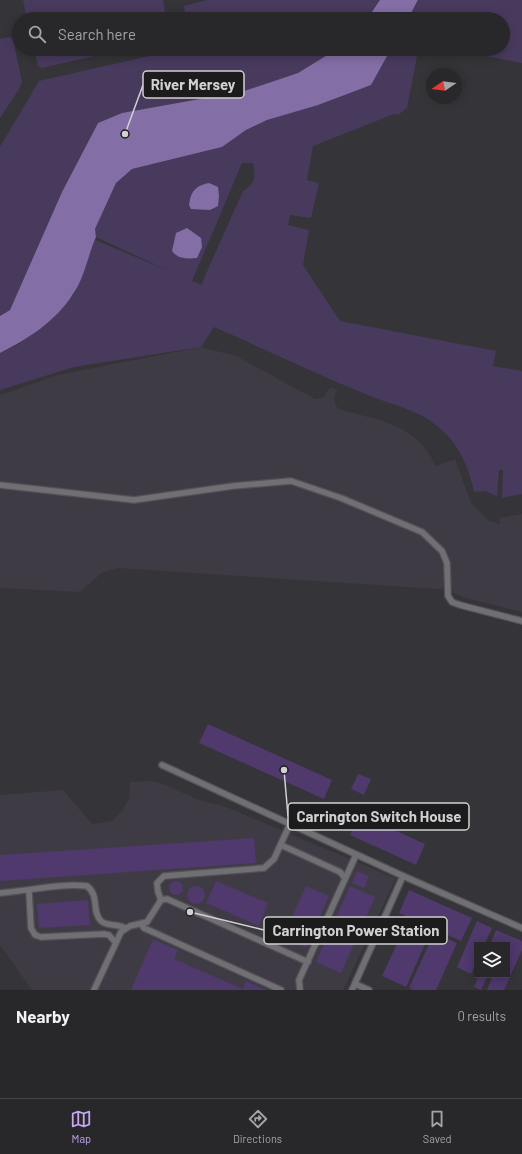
<!DOCTYPE html>
<html lang="en">
<head>
<meta charset="utf-8">
<style>
  body { margin:0; font-family:Barlow,sans-serif; background:#343336; color:#f1f3f6 }
  .controls { position:absolute; right:12px; bottom:12px; display:grid; overflow:hidden; border-radius:0px; box-shadow:0 2px 10px #0003 }
  .controls button { width:36px; height:36px; display:grid; place-items:center; padding:0; border:0; border-bottom:1px solid #444447; background:#28272a; color:#f1f3f6; font:20px sans-serif }
  .compass { position:absolute; left:426px; top:68px; width:36px; height:36px; border-radius:50%; background:#28272a; box-shadow:0 2px 10px #0003; rotate:257deg }
  .list { margin:0; padding:0; list-style:none }
  h2 { display:flex; justify-content:space-between; align-items:center; height:52px; margin:0; padding:0 16px; font-size:17px }
  h2 small { font-size:13px; font-weight:400; color:#a5a5a8 }
  .icon { flex:none; width:22px; height:22px; fill:none; stroke:currentColor; stroke-width:2; stroke-linecap:round; stroke-linejoin:round }
  .map { position:relative; flex:none; width:522px; height:990px; overflow:hidden }
  .search { position:absolute; background:#28272a; box-shadow:0 2px 10px #0003; left:12px; right:12px; top:12px; height:44px; display:flex; align-items:center; gap:10px; box-sizing:border-box; padding:0 14px; border-radius:22px; color:#a5a5a8; font-size:15px }
  .sheet { height:108px; background:#28272a }
  nav { display:flex; justify-content:space-around; align-items:center; box-sizing:border-box; height:56px; border-top:1px solid #444447; background:#28272a; font-size:11px; color:#a5a5a8 }
  nav a { display:grid; justify-items:center; gap:2px }
  nav .on { color:#c4a7f1 }
  .map>svg:first-child { display:block }
  .built { fill:#3f3b45 }
  .green { fill:#483a5d; fill-rule:evenodd }
  .water { fill:#846ea6 }
  .building { fill:#4f396d }
  .lines { fill:none; stroke-linecap:round; stroke-linejoin:round }
  .service-casing { stroke:#535155; stroke-width:8 }
  .service { stroke:#706f73; stroke-width:5.5 }
  .leader { fill:none; stroke:#d1d0d3; stroke-width:1.5 }
  .callout-dot { fill:#d1d0d3; stroke:#1c1c1d; stroke-width:1.5 }
  .callout { fill:#1c1c1d; stroke:#d1d0d3; stroke-width:1.5 }
  .callout-label { font-size:15px; text-anchor:middle; font-weight:bold; fill:#d1d0d3 }
</style>
</head>
<body>
<div class="map">
<svg width="522" height="990" viewBox="0 0 522 990">
  <rect width="100%" height="100%" fill="#353438"/>
  <!-- built -->
  <g class="built">
    <polygon points="201,347 236,356 315,399 323,398 330,387 337,390 334,397 335,403 338,409 380,420 400,428 417,439 430,455 436,466 455,459 471,503 489,521 500,524 499,518 522,514 522,612 466,598 454,593 451,587 439,589 118,568 103,572 80,592 0,588 0,395 58,375"/>
    <polygon points="151,781 163,784 199,800 226,807 395,878 402,866 343,990 32,990 0,945 0,795 63,790 92,824 112,821 122,811 129,799 130,782"/>
  </g>
  <!-- green -->
  <g class="green">
    <polygon points="23,0 163,0 166,19 27,19"/>
    <polygon points="207,0 380,0 367,19 186,19 184,6"/>
    <polygon points="419,0 522,0 522,63 449,49 503,49 503,19 408,19"/>
    <polygon points="9,37 13,39 22,82 19,89 0,118 0,39"/>
    <polygon points="34,49 126,49 42,68 38,66"/>
    <polygon points="180,49 337,49 298,73 244,91 122,113 98,123 62,192 10,310 0,316 0,147 39,81"/>
    <path d="M391 49H428L417 56 407 108 398 115 394 114 313 146 307 180 319 183 311 218 290 215 288 225 309 230 303 265 340 321 496 351 493 366 522 371V494L502 498 503 470H499L497 496 485 491 474 492C469 469 461 448 443 431 419 409 398 407 370 396 317 374 266 350 214 327L201 347 74 367 0 390V353L19 344 74 294 95 240 169 271 96 237 95 229 116 183 132 169 222 147 246 130 267 120 371 85ZM242 163H253C256 176 255 184 243 191L201 285 192 281Z"/>
  </g>
  <!-- water -->
  <g class="water">
    <polygon points="380,0 418,0 408,19 367,19"/>
    <path d="M337 49H391L371 85 318 105 267 120 246 130 222 147 132 169 116 183 95 229 96 237C88 255 84 279 73 294 56 321 28 339 0 353V316L10 310 62 192 98 123 122 113 244 91 298 73Z"/>
    <path d="M209 183 218 187 219 196 218 206 210 210 191 209 189 205C191 191 195 186 209 183Z"/>
    <path d="M187 228 201 238 202 247 197 258C187 259 178 259 172 251L176 233Z"/>
  </g>
  <!-- building -->
  <g class="building">
    <polygon points="208,724 332,780 324,799 199,743"/>
    <polygon points="358,774 371,779 364,795 351,789"/>
    <polygon points="359,814 425,844 416,865 350,835"/>
    <polygon points="254,838 256,863 0,881 0,855"/>
    <polygon points="357,871 369,876 364,888 352,883"/>
    <circle cx="176" cy="888" r="7"/>
    <polygon points="216,881 268,903 259,926 206,903"/>
    <polygon points="306,886 329,896 306,948 283,937"/>
    <polygon points="350,886 375,897 341,973 316,962"/>
    <circle cx="196" cy="895" r="9"/>
    <polygon points="409,890 472,918 461,941 399,913"/>
    <polygon points="88,900 90,925 39,928 37,904"/>
    <polygon points="477,921 492,928 484,945 477,945 477,961 471,974 457,967"/>
    <polygon points="406,924 429,935 406,987 382,976"/>
    <polygon points="496,930 522,941 522,950 504,990 487,990 493,975 507,975 507,945 490,945"/>
    <polygon points="434,933 457,943 436,990 413,990 409,988"/>
    <polygon points="153,939 178,950 174,959 243,989 246,981 266,990 131,990"/>
    <polygon points="479,975 488,975 481,990 474,987"/>
  </g>
  <g class="lines">
    <!-- service casing -->
    <g class="service-casing">
      <g id="service">
        <polyline points="0,485 134,500 233,486 291,481 341,498 422,532 442,551 447,563 448,596 452,602 460,605 522,621"/>
        <polyline points="162,765 403,876 522,928"/>
        <polyline points="281,845 340,872 345,878"/>
        <polyline points="29,891 31,928 35,935 41,937 104,934 109,935 115,942"/>
        <path d="M0 893C29 891 59 883 87 886 100 896 91 911 101 921 108 927 117 923 125 928"/>
        <polyline points="161,900 158,892 157,883 164,876 264,868 274,859 290,824"/>
        <polyline points="141,924 144,928 281,990"/>
        <polyline points="355,984 369,990"/>
        <polyline points="94,990 121,932 130,926 147,922 161,900 167,899 308,962"/>
        <polyline points="300,990 299,980 356,855"/>
        <polyline points="352,990 403,876"/>
      </g>
    </g>
    <!-- service -->
    <use href="#service" class="service"/>
  </g>
  <!-- callouts -->
  <path class="leader" d="M125 134L143 85M284 770L288 816M190 912L264 930"/>
  <g class="callout-dot">
    <circle cx="125" cy="134" r="4"/>
    <circle cx="284" cy="770" r="4"/>
    <circle cx="190" cy="912" r="4"/>
  </g>
  <g class="callout">
    <rect x="143" y="71" width="101" height="27" rx="4"/>
    <rect x="288" y="803" width="181" height="27" rx="4"/>
    <rect x="264" y="917" width="183" height="27" rx="4"/>
  </g>
  <g class="callout-label">
    <text x="193" y="90">River Mersey</text>
    <text x="379" y="822">Carrington Switch House</text>
    <text x="356" y="936">Carrington Power Station</text>
  </g>
</svg>
<div class="controls">
<button><svg class="icon" aria-label="layers" viewBox="0 0 24 24"><path d="M12 4l9 5-9 5-9-5zM3 14l9 5 9-5"/></svg></button>
</div>
<svg class="compass" viewBox="-18 -18 36 36"><path d="M0-13l5 13h-10z" fill="#e53935"/><path d="M0 13l5-13h-10z" fill="#a5a5a8"/></svg>
<div class="search"><svg class="icon" aria-label="search" viewBox="0 0 24 24"><circle cx="10" cy="10" r="6"/><path d="M15 15l6 6"/></svg>Search here</div>
</div>
<section class="sheet">
<h2>Nearby<small>0 results</small></h2>
<ul class="list">
</ul>
</section>
<nav>
<a class="on"><svg class="icon" aria-label="map" viewBox="0 0 24 24"><path d="M3 6l6-2 6 2 6-2v14l-6 2-6-2-6 2zM9 4v14M15 6v14"/></svg>Map</a>
<a><svg class="icon" aria-label="directions" viewBox="0 0 24 24"><path d="M12 3l9 9-9 9-9-9zM9 14v-3h6M13 9l2 2-2 2"/></svg>Directions</a>
<a><svg class="icon" aria-label="saved" viewBox="0 0 24 24"><path d="M7 4h10v16l-5-4-5 4z"/></svg>Saved</a>
</nav>
</body>
</html>
